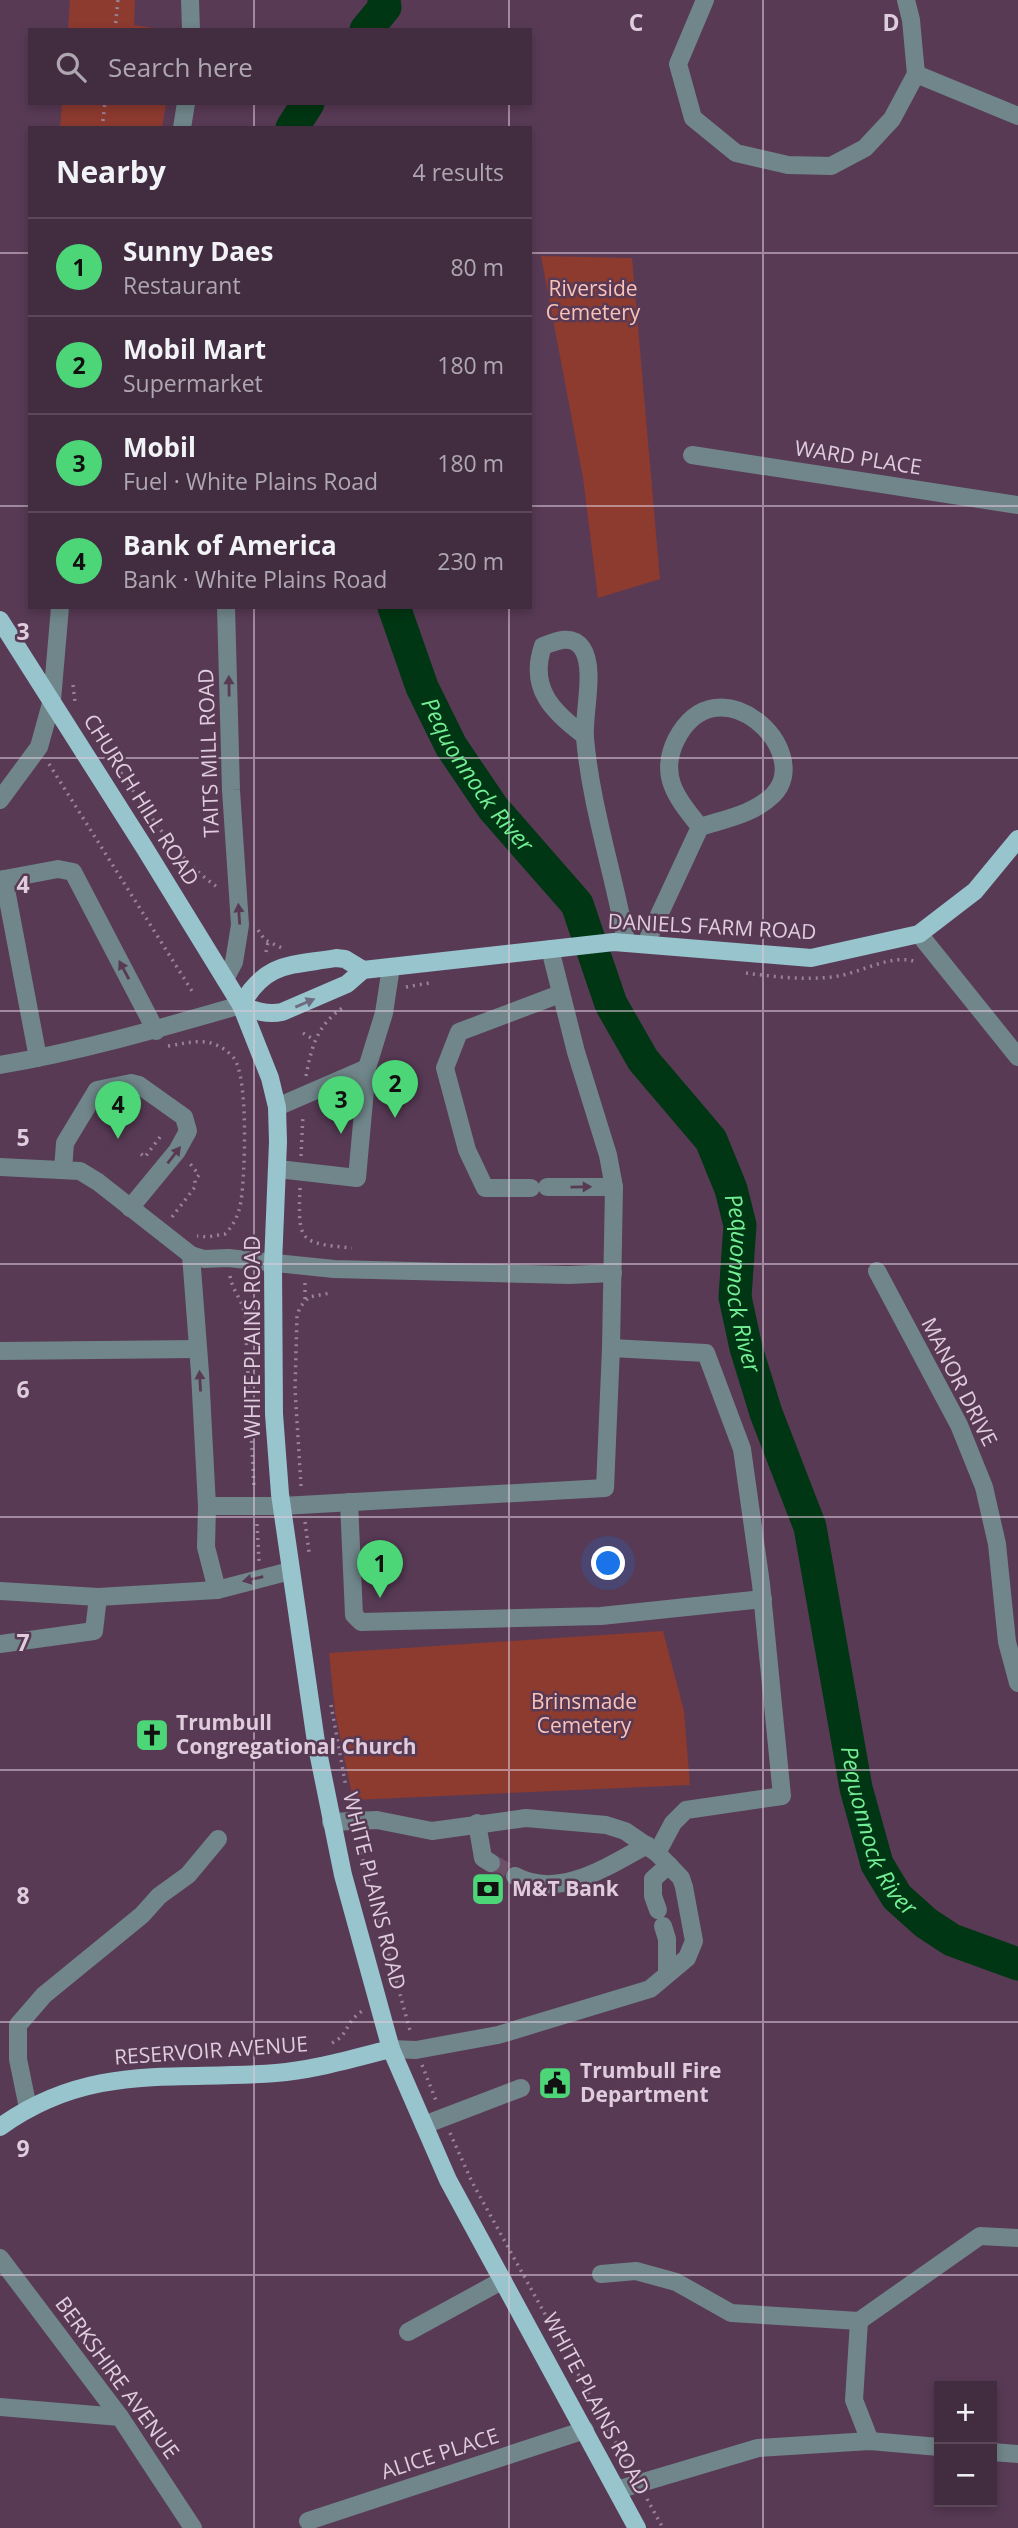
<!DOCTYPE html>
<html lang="en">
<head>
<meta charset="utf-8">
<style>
  body { margin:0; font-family:"Open Sans",sans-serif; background:#493447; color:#f1f3f6 }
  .controls { position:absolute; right:21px; bottom:21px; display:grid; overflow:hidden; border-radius:0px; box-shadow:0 4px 10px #0003 }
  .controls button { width:63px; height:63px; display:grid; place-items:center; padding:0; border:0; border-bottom:2px solid #5a4859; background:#422c40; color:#f1f3f6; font:35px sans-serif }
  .you { position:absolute; left:609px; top:1564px; width:24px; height:24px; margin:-18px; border:5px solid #fff; border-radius:50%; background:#1a73e8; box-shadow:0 0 0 10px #1a73e833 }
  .badge { display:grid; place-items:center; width:46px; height:46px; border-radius:50%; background:#4cd677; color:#111; font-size:23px; font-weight:700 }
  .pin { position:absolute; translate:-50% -58px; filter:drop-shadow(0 2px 4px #0008) }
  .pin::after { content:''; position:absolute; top:37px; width:24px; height:21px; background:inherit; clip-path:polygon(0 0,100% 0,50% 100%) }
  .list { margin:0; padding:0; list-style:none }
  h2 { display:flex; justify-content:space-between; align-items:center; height:91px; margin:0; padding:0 28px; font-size:30px }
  h2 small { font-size:23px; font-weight:400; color:#aea7b1 }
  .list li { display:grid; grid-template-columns:46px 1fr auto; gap:21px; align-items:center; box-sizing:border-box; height:98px; padding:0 28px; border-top:2px solid #5a4859 }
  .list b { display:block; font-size:26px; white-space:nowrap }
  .list p { margin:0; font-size:23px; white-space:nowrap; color:#aea7b1 }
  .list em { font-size:23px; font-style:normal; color:#aea7b1 }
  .icon { flex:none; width:38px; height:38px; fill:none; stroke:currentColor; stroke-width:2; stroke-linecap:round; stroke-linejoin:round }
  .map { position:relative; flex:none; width:1018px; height:2528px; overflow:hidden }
  .search { position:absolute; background:#422c40; box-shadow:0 4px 10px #0003; left:28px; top:28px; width:504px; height:77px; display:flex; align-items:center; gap:18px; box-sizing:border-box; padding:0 24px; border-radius:0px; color:#aea7b1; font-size:26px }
  .panel { position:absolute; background:#422c40; box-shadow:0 4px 10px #0003; left:28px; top:126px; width:504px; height:483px; border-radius:0px }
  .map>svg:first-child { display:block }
  .green { fill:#8d3a2f }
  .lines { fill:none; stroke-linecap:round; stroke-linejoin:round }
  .river { stroke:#003613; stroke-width:33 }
  .minor-tunnel { stroke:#6c5069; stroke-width:18; stroke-dasharray:18 9; stroke-linecap:butt }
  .path { stroke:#9a8297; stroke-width:3.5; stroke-dasharray:2 5; stroke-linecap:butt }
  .minor { stroke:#70868a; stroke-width:18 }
  .major { stroke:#97c4cd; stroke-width:18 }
  .oneway { fill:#583a55 }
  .oneway2 { fill:#6e6a7f }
  .grid { fill:none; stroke:#dfccdc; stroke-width:2; stroke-opacity:0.55 }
  .labels { text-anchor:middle; stroke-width:5; stroke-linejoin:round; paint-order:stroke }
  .park-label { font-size:21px; fill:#fbc2b8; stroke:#583a55 }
  .street-label { font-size:21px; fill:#dfccdc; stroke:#583a55 }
  .poi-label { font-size:21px; font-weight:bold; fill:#dfccdc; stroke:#583a55; text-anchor:start }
  .water-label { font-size:23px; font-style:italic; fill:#73ee94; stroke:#583a55 }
  .grid-label { font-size:23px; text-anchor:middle; font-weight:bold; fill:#dfccdc; stroke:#583a55; stroke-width:5; stroke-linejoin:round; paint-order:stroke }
</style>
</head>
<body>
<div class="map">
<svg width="1018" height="2528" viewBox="0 0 1018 2528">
  <rect width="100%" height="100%" fill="#583a55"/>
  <!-- green -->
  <g class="green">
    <polygon points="70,0 135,0 134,25 167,30 68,30"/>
    <polygon points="62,103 166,103 162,128 60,128"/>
    <polygon points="541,256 632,258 660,579 598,598 583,478"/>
    <polygon points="663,1631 684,1711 690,1785 353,1800 335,1712 329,1653"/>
  </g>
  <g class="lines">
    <!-- river -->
    <g class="river">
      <polyline points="366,30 385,7 384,0"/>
      <polyline points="292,128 308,103"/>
      <path id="s1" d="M394 607 422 687 451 746 493 808 577 904 611 1004 643 1060 711 1140 731 1189 740 1225 735 1297 746 1348 766 1413 810 1527 856 1788 877 1864 897 1897 926 1923 952 1940 1018 1964"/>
    </g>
    <!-- minor-tunnel -->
    <polyline class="minor-tunnel" points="491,1863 515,1876"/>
    <!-- path -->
    <g class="path">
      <polyline points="115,30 118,0"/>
      <polyline points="102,128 105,103"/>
      <polyline points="73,685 75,702"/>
      <path d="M113 761C144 806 174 858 220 889"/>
      <polyline points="49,764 192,991"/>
      <polyline points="258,930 265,940 282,948"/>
      <polyline points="266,952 268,942"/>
      <path d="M746 973C776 977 808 981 838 976 863 972 892 953 917 962"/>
      <polyline points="406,987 429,983"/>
      <polyline points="303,1033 313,1039"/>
      <path d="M168 1046C194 1042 212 1035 233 1057 249 1075 245 1175 241 1201 239 1214 234 1225 225 1234L207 1237 197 1236"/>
      <path d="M306 1076C312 1045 317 1025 345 1006"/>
      <polyline points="141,1154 145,1157 160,1137 164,1140"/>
      <polyline points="301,1156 303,1115"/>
      <path d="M300 1188C298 1242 299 1243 352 1248"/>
      <polyline points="172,1217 195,1187 195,1180 199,1175 188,1161"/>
      <path d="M230 1276C233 1293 243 1299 245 1317L254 1488"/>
      <polyline points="305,1283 305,1300"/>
      <polyline points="301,1486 295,1389 297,1316 300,1307 309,1297 330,1293"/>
      <polyline points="305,1522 309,1552"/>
      <polyline points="257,1524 259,1561"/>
      <polyline points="331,1705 346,1787"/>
      <polyline points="357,1839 411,2034"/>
      <path d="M332 2043C350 2034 344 2022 364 2010"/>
      <polyline points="422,2065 437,2103"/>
      <polyline points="450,2133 472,2182 630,2468"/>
      <polyline points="647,2499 663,2528"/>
    </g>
    <!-- minor -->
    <g class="minor">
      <polyline points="190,0 191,30"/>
      <polyline points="705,0 678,64 693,118 736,153 788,165 831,166 865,148 892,119 916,74 911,20 906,0"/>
      <polyline points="916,74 1018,116"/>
      <polyline points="182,128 186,103"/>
      <polyline points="692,455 1018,505"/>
      <path d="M585 736C554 713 528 689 543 646 556 641 572 634 582 648 596 668 583 714 585 738 591 807 614 874 626 942"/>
      <polyline points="0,800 39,747 52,700 60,607"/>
      <polyline points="4,879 38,1058"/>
      <polyline points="0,880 58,869 73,872 156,1031"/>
      <polyline points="919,934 1018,1057"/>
      <path d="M646 943 700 827C678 799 658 777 676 740 718 658 816 752 773 795 754 814 725 819 700 827"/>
      <polyline points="225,979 234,962 240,925 231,790 226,607"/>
      <path d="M0 1065C82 1051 161 1028 241 1005"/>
      <polyline points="277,1107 367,1068"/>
      <polyline points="0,1167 80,1171 98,1182 191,1255 204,1259 228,1258 334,1269 569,1275 613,1273"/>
      <polyline points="278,1169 357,1178 367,1068 384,1013 391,967"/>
      <polyline points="63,1170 65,1143 97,1090 131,1083 139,1085 184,1117 188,1131 177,1151 130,1208"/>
      <polyline points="547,1187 614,1187"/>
      <polyline points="531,1188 485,1188 467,1150 445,1068 459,1032 560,994"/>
      <polyline points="191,1255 200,1373 207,1506 206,1547 217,1590"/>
      <polyline points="877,1271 959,1425 984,1487 997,1544 1007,1642 1018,1683"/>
      <polyline points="611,1348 706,1353 742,1449 761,1584 782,1796 686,1810 673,1823 657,1853"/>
      <polyline points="0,1351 197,1349"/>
      <polyline points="349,1502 354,1615 361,1622 601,1616 763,1599"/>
      <polyline points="207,1506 282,1506 605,1488 611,1348 614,1187 608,1155 576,1052 550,949"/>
      <polyline points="0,1591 98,1597 217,1590 290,1571"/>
      <polyline points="0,1644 94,1631 98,1597"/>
      <polyline points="331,1822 377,1820 432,1831 526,1818 606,1825 625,1831 657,1853 681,1878 684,1887 694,1941 687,1958 650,1989 498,2035 416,2050 391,2049"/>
      <polyline points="477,1823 483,1858 491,1863"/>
      <path d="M515 1876C559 1900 608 1866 647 1845"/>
      <polyline points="658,1910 653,1896 653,1879 669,1865"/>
      <polyline points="663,1926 667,1939 667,1974"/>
      <polyline points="28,2108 18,2059 18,2025 44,1995 142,1915 159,1896 188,1875 218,1839"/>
      <polyline points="424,2125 521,2088"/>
      <polyline points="0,2258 120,2417 193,2528"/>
      <polyline points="601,2274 636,2271 676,2282 731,2313 859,2321 854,2400 870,2441"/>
      <polyline points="859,2321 980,2236 1018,2238"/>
      <polyline points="408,2332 503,2280"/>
      <polyline points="0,2407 120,2417"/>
      <polyline points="992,2452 1018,2454"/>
      <polyline points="617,2490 758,2448 870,2441 939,2447"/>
      <polyline points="308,2521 585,2430"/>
    </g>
    <!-- major -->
    <g class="major">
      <polyline points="0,620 144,847 241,1005 270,1078 277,1107 278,1142 273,1264 274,1414 280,1494 316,1742 343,1875 391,2049 448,2180 637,2528"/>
      <path d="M241 1005C255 1011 267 1015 282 1012L347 984 363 970 614 942 811 958 919 934 975 891 1018 839"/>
      <path d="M241 1005C267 961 290 966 336 958L345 959 363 970"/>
      <path d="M0 2127C90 2062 173 2081 276 2073 315 2070 353 2058 391 2049"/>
    </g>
  </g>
  <!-- one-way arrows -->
  <defs><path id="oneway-solid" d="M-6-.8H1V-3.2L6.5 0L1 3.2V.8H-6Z" transform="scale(1.75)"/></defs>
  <g class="oneway">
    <use href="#oneway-solid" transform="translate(229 686) rotate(-91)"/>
    <use href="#oneway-solid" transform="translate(239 914) rotate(-94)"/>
    <use href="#oneway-solid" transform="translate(124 970) rotate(-118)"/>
    <use href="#oneway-solid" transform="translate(174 1155) rotate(-52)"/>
    <use href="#oneway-solid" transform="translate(581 1187) rotate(-1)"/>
    <use href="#oneway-solid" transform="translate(200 1381) rotate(-93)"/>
    <use href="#oneway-solid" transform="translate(253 1579) rotate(167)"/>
  </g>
  <use class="oneway2" href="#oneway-solid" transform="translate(305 1003) rotate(-23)"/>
  <!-- grid -->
  <path class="grid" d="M254 0V30M509 0V30M763 0V2528M254 103V128M509 103V128M0 253H30M530 253H1018M0 506H30M530 506H1018M254 607V2528M509 607V2528M0 758H1018M0 1011H1018M0 1264H1018M0 1517H1018M0 1770H1018M0 2022H1018M0 2275H1018"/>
  <!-- icons -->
  <defs>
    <g id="church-square" transform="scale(1.75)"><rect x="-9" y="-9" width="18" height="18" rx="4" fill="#4cd677" stroke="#583a55"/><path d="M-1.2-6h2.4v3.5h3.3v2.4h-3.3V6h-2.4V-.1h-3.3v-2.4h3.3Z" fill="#111"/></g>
    <g id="bank-square" transform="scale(1.75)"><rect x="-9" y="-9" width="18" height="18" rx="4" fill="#4cd677" stroke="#583a55"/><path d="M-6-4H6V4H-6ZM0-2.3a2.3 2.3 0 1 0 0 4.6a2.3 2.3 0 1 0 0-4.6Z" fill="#111"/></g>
    <g id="civic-square" transform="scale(1.75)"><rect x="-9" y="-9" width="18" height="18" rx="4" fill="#4cd677" stroke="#583a55"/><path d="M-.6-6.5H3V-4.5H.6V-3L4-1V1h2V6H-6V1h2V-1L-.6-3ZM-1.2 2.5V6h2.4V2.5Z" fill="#111"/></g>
  </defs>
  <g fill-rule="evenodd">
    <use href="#church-square" x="152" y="1735"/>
    <use href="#bank-square" x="488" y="1889"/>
    <use href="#civic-square" x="555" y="2083"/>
  </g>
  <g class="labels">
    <!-- park labels -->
    <g class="park-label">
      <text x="593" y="296">Riverside<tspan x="593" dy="24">Cemetery</tspan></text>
      <text x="584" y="1709">Brinsmade<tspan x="584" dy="24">Cemetery</tspan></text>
    </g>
    <!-- street labels -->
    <g class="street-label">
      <text transform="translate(858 458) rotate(9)" y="7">WARD PLACE</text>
      <text transform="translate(209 753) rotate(-92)" y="7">TAITS MILL ROAD</text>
      <text transform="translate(141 800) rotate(58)" y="7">CHURCH HILL ROAD</text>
      <text transform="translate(712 927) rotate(3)" y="7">DANIELS FARM ROAD</text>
      <text transform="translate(253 1337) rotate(-90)" y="7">WHITE PLAINS ROAD</text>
      <text transform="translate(959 1382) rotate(63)" y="7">MANOR DRIVE</text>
      <text transform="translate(374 1891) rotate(76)" y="7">WHITE PLAINS ROAD</text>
      <text transform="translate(211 2051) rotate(-4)" y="7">RESERVOIR AVENUE</text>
      <text transform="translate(117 2378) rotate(54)" y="7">BERKSHIRE AVENUE</text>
      <text transform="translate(596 2404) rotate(62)" y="7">WHITE PLAINS ROAD</text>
      <text transform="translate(440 2454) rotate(-18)" y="7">ALICE PLACE</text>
    </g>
    <!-- poi labels -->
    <g class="poi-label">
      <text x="176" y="1730">Trumbull<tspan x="176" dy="24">Congregational Church</tspan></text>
      <text x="512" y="1896">M&amp;T Bank</text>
      <text x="580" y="2078">Trumbull Fire<tspan x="580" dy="24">Department</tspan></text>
    </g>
    <!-- water labels -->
    <g class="water-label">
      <text dy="8" stroke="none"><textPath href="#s1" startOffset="189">Pequonnock River</textPath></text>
      <text dy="8" stroke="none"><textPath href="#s1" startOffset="777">Pequonnock River</textPath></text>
      <text dy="8" stroke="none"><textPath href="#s1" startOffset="1346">Pequonnock River</textPath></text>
    </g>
  </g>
  <g class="grid-label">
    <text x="636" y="31">C</text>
    <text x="891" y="31">D</text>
    <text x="23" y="640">3</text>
    <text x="23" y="893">4</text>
    <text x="23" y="1146">5</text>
    <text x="23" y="1398">6</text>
    <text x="23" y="1651">7</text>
    <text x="23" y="1904">8</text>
    <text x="23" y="2157">9</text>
  </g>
</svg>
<div class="controls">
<button>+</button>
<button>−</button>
</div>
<div class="you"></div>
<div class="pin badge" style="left:380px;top:1598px">1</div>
<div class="pin badge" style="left:395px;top:1118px">2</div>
<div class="pin badge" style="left:341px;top:1134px">3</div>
<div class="pin badge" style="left:118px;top:1139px">4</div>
<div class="search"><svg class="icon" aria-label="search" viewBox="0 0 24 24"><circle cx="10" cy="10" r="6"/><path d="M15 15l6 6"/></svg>Search here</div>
<section class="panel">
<h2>Nearby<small>4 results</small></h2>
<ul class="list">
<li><span class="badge">1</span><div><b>Sunny Daes</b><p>Restaurant</p></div><em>80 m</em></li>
<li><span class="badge">2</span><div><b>Mobil Mart</b><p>Supermarket</p></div><em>180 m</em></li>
<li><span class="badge">3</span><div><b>Mobil</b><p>Fuel · White Plains Road</p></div><em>180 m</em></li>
<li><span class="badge">4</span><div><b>Bank of America</b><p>Bank · White Plains Road</p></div><em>230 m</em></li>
</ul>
</section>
</div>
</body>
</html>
